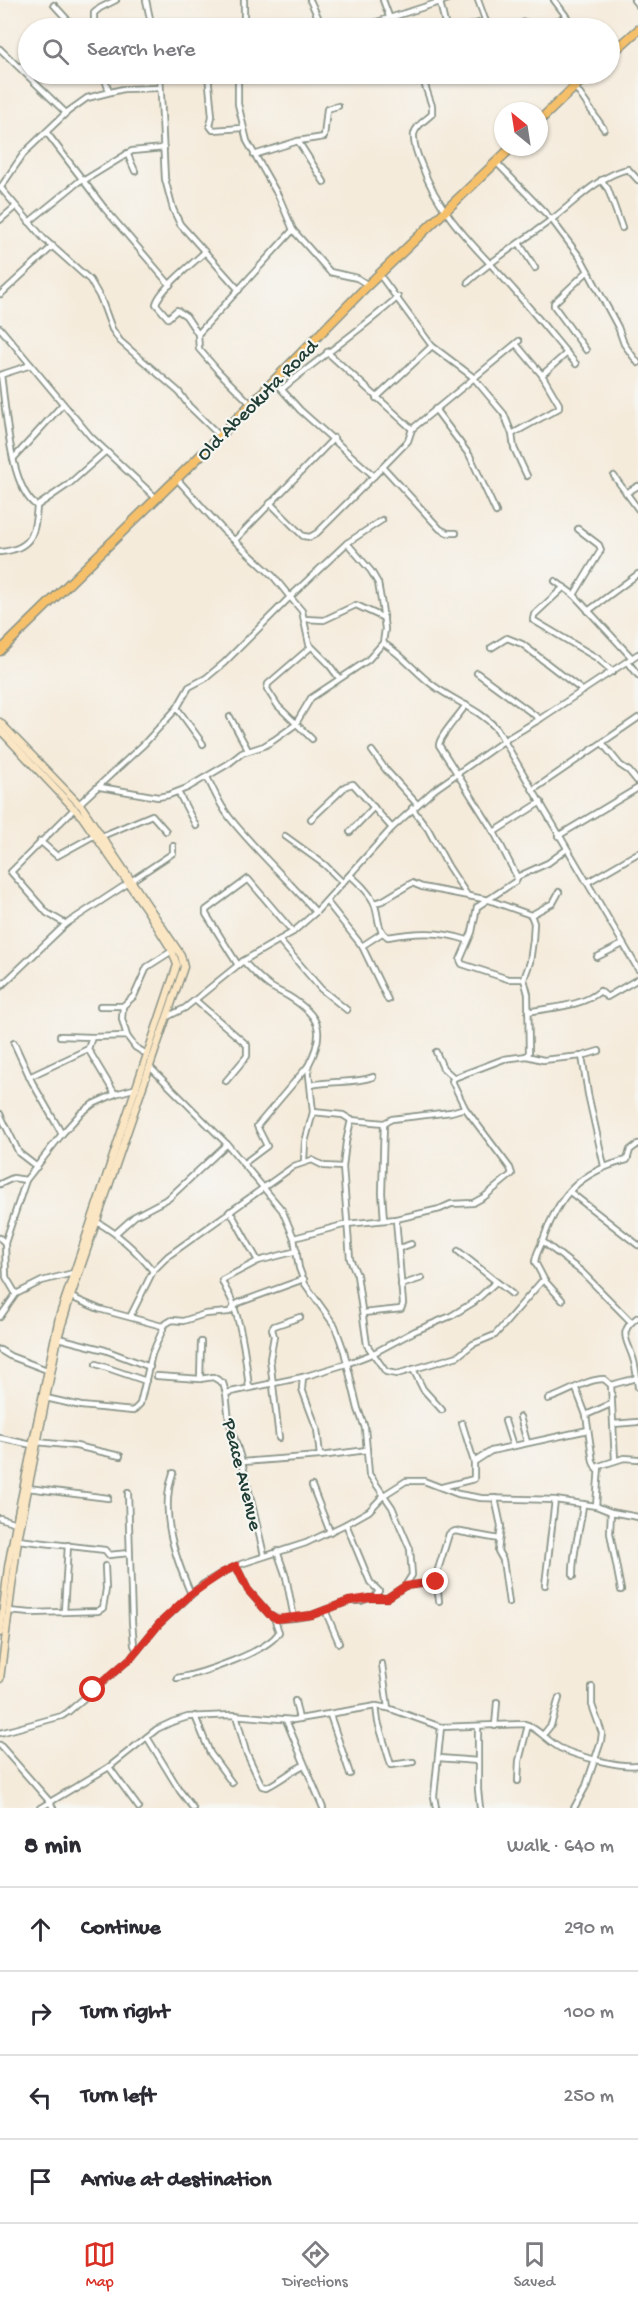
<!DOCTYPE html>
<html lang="en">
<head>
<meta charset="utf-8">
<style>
  body { margin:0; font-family:"Gochi Hand",sans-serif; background:#f2f2f3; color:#2b2b33 }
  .compass { position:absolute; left:494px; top:102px; width:54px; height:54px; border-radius:50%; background:#fff; box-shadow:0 2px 4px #0004; rotate:330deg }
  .stop { position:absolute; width:18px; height:18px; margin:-14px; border:4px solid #d93025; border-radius:50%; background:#fff }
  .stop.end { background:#d93025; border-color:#fff; box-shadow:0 2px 6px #0008 }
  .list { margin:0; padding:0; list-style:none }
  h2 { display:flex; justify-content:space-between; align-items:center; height:78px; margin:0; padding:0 24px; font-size:26px }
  h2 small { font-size:20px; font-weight:400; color:#7c7c81 }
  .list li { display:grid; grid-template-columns:39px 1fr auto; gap:18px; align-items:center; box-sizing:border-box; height:84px; padding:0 24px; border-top:2px solid #e1e1e2 }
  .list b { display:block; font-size:22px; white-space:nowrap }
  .list em { font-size:20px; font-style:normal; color:#7c7c81 }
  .icon { flex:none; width:33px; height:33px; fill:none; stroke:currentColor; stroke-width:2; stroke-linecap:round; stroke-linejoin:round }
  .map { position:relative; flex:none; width:638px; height:1808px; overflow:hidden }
  .search { position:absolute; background:#fff; box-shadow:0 2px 4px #0004; left:18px; right:18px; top:18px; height:66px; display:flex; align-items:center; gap:15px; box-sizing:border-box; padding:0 21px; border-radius:33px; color:#7c7c81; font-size:22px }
  .sheet { height:414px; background:#fff }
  nav { display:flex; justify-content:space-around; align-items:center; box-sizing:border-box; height:84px; border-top:2px solid #e1e1e2; background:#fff; font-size:16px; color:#7c7c81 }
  nav a { display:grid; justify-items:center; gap:3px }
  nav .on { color:#d93025 }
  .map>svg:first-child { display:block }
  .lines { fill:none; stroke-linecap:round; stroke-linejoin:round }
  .street-casing { stroke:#8a9488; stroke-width:8 }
  .secondary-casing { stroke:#8a9488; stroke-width:9 }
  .highway-casing { stroke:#8a9488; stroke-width:11 }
  .street { stroke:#fff; stroke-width:4.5 }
  .secondary { stroke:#fbe6c4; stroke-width:6 }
  .highway { stroke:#f6c06b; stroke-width:8 }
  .route { stroke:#d93025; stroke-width:8 }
  .labels { text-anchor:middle; stroke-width:4.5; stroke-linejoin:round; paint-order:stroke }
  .street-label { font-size:20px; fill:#1f3d34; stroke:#f6f6f2 }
</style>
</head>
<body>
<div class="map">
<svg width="638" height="1808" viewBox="0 0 638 1808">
  <rect width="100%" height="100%" fill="#f6f6f2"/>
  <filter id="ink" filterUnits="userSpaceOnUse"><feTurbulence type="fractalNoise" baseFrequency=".0167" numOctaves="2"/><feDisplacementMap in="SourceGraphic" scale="12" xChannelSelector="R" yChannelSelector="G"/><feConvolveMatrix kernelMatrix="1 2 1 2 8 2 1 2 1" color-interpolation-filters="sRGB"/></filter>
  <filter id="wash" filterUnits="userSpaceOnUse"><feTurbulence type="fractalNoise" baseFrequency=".008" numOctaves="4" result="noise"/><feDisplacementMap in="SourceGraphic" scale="24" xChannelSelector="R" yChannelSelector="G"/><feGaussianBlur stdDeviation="1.35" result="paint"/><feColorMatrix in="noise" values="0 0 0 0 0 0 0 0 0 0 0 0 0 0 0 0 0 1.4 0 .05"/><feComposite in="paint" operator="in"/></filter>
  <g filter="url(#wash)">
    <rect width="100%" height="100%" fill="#f5ebdb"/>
  </g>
  <g filter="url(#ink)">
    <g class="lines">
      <!-- street casing -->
      <g class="street-casing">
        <g id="street">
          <polyline points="146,0 152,28"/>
          <polyline points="244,0 244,28"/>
          <polyline points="310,0 323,28"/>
          <polyline points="383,0 390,19 397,28"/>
          <polyline points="478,0 488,28"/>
          <polyline points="554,0 575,28"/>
          <polyline points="634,0 638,5"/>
          <polyline points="440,2 446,28"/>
          <polyline points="54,5 75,28"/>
          <polyline points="94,28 94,13 100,8 116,0"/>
          <polyline points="358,28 446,0"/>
          <polyline points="460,28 486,21"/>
          <polyline points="509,28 525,22 543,27 566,17"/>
          <polyline points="0,49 66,113"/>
          <polyline points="20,67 28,61"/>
          <polyline points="103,74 109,91"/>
          <polyline points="160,74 165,179 173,209 180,224 239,290"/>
          <polyline points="208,74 212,116 210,126 213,130 243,128"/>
          <polyline points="238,74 238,104 247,141 279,197 293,230 330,272 357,278 368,285"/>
          <path d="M421 74 432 106V114C426 120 416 125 414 134 413 144 418 157 422 166 440 217 479 250 514 290 535 314 555 339 576 364"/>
          <polyline points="575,87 604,129"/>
          <polyline points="47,133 105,209 170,285"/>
          <polyline points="298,141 324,182"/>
          <polyline points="127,153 135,171"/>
          <polyline points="254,155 298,141 324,137 327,109 338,106"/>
          <polyline points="496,162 552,220 582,260 618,327 624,344 638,363"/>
          <polyline points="601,180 608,189 622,228"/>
          <polyline points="83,181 132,151 164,148"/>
          <polyline points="0,187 44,239 90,280 101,299 112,329 120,341 179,392 189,406 220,436"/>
          <polyline points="1,187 24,153 66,113 87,98 123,89 160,88"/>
          <polyline points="0,220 15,207"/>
          <polyline points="29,222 82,179"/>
          <polyline points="519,243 535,268"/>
          <path d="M205 252C193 263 159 290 156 304L168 318 177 310 186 316 198 334 199 349 219 372 251 404"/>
          <polyline points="379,274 432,346 473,377 504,414 512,434 514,448 527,476"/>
          <path d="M468 282C494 258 523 241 551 220 575 202 598 176 628 169L638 180"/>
          <polyline points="1,294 53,246"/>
          <polyline points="0,328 91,437 156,498"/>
          <polyline points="198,334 293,230"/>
          <polyline points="586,350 554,306 554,303 588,271"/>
          <polyline points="327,352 412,429"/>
          <polyline points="0,375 31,365"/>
          <path d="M1 375C6 407 9 488 37 506"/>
          <polyline points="542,375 567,353"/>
          <path d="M282 389C320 357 361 330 398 297"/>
          <polyline points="376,398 432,346"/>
          <polyline points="435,409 470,456 496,512"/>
          <polyline points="512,434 559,408 559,404 542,375 516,344"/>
          <polyline points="13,459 63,404"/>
          <polyline points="383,467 440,529 448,533 456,533"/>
          <polyline points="374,476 408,441 412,429 519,341"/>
          <polyline points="614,476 638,509"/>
          <polyline points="626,493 638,486"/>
          <polyline points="270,503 303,536 310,537 317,533 374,476 300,410 274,381"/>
          <polyline points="235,540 334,438"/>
          <path d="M0 552C32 549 35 534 37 506L69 484 106 451"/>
          <polyline points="555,581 574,595 632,658"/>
          <polyline points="564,587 534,615 533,620 597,658 613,672"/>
          <polyline points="574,595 601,550 599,545 578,529"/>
          <polyline points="588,611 638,574"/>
          <polyline points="304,619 324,620 356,605 384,618"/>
          <path d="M383 643C404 656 415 672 434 686 456 702 479 709 497 729L638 969"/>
          <polyline points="311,647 268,684 267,689 278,706 312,739"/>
          <polyline points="491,648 507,638 522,644 583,691"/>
          <polyline points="628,662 638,675"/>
          <polyline points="477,673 540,719"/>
          <polyline points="339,678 327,662 309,644 302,611 290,597 347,543 382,520"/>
          <path d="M466 705C460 714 439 737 439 745L494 832 517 877 516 881 477 907"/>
          <polyline points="177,708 203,744"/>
          <polyline points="230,717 248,750"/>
          <polyline points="603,744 620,765 629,771 638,782"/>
          <polyline points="372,751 386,770 417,804"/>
          <path d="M207 777C214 791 220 806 230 818 257 852 288 880 316 912"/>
          <polyline points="100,787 158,797 169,795 187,788 228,764 242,753 264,746 274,740 295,725 311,698 368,660 383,643 385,629 382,606 378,583 371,571 347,543"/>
          <polyline points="533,790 638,718"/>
          <polyline points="178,792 196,826"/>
          <polyline points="79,804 144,744 177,708 189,687 206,678 224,663 290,597 273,576 223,530 177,479"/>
          <polyline points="412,808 428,829 448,866 467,895"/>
          <polyline points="311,819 346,786 353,784 392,828"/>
          <polyline points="350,832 374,807"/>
          <polyline points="494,832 541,802"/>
          <polyline points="102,836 152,815 166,831"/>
          <polyline points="285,836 325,865 343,883"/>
          <polyline points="558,836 638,788"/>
          <polyline points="40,841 57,856 95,835"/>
          <path d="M350 875C359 883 368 891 373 901 380 914 375 929 388 937 415 932 440 931 467 940"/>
          <polyline points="517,877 548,863 567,849"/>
          <polyline points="131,881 173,853 173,846"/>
          <polyline points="588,882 638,853"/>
          <polyline points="327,902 362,946 388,1000"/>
          <polyline points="374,903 382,901 412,883 422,887 489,900 531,915 553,903 559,892"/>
          <polyline points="477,907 472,932 460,960 462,964 508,979 524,979"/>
          <polyline points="66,924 47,913 11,872 75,808"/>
          <polyline points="279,940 321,989 347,1010"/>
          <polyline points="362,946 382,933"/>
          <polyline points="597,957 623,944"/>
          <polyline points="243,961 293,932 316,912 392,828 434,790 505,740 540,719 638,654"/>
          <polyline points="238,965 206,914 206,910 248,879 293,932"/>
          <polyline points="0,987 66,924 127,884"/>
          <polyline points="195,1000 247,1045 247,1056 226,1081"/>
          <polyline points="100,1006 123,1006 134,996 147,967 172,951"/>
          <polyline points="123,1006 122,1019 127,1036"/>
          <path d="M528 1012C551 1007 582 1007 600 991L607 997 638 979"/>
          <path d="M167 1017 185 1008 243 961C251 969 258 977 267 984 273 989 281 992 288 996 321 1016 326 1032 308 1066L257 1126 267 1146 243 1164"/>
          <polyline points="60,1036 92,1037"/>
          <polyline points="14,1043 32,1082 62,1134"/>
          <polyline points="527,1056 529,1052 528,994 524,979 530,962 533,940 534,923 531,915"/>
          <polyline points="582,1056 588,1094 604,1166"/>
          <polyline points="150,1067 227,1144 282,1210 294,1238 299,1268 305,1284 335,1326 344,1351 358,1409 365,1428 369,1474 392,1507 410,1549 412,1575 405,1586"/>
          <polyline points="29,1077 88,1049"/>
          <polyline points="454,1078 504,1059 527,1056 543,1060 582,1056 599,1051"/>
          <path d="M311 1085C331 1080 354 1084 373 1077"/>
          <polyline points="115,1094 88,1049 92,1037 127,1036 135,1047 148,1055"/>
          <polyline points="313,1112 343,1115 351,1120 346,1142 343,1167 350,1259 357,1275 367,1345 386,1372 397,1374 458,1356 473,1344 495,1335 541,1282 545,1281 562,1300"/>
          <polyline points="0,1114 19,1153 37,1167"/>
          <polyline points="351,1120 384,1123 392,1119 451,1112 465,1108"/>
          <polyline points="304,1161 305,1142 313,1112 308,1066"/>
          <polyline points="0,1184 13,1178 26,1180"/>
          <polyline points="570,1192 638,1245"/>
          <polyline points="230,1211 258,1261"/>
          <polyline points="384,1220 382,1193 384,1123"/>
          <path d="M97 1222C120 1235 136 1250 153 1271L168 1256 294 1166 312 1160 324 1166 343 1167"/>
          <polyline points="116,1233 135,1216 169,1198 227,1144"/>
          <polyline points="0,1238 5,1243 6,1277 16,1294"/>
          <polyline points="294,1238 347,1224 396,1219 440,1209 451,1204 473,1203 484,1197 512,1174 510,1168 465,1108 452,1081 454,1078 443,1068 436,1052"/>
          <polyline points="542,1241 582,1272 631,1322"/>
          <polyline points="5,1243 26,1180 62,1134 80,1114 93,1104 115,1094 137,1088"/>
          <polyline points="400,1248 411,1244"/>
          <polyline points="458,1251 512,1294"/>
          <path d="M545 1281 535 1262C536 1253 540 1248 543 1240 559 1195 579 1172 627 1160L630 1150 638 1144"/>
          <polyline points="401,1285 422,1278"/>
          <polyline points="363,1313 401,1309 403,1304 396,1219"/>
          <polyline points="0,1317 16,1294 42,1281 73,1273"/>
          <polyline points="130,1317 153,1271"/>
          <path d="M638 1317C617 1332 627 1339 633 1358 636 1367 637 1378 638 1387"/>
          <polyline points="162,1326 172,1320 183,1321 205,1314 229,1312 238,1303 304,1279"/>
          <polyline points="58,1338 105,1350 150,1367"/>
          <polyline points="0,1350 10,1356 47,1370"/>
          <polyline points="96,1364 146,1381"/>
          <polyline points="413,1369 423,1389 442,1410"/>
          <polyline points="157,1376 200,1379 213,1377 223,1383 226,1393 229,1421 242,1462 264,1555"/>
          <polyline points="303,1377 302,1389 317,1429 320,1456"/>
          <polyline points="200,1379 201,1342"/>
          <path d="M249 1388C246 1361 243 1333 234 1307 232 1297 225 1290 222 1280L258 1261 297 1251"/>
          <polyline points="576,1389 586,1415 593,1462 597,1470"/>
          <polyline points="226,1393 303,1377 346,1364 372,1354 415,1331 451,1316 474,1302 496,1282"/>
          <polyline points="46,1398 81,1406 133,1411 140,1404 152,1354 163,1329 162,1326 99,1309 71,1297"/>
          <path d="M548 1399C566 1394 586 1379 604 1379L611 1385"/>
          <polyline points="586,1415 611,1404"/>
          <polyline points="520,1417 527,1442"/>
          <polyline points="505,1421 513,1446"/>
          <polyline points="462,1423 474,1462"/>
          <polyline points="613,1424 638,1422"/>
          <polyline points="0,1438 32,1445"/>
          <polyline points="279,1438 270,1359 274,1336 272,1329 274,1326 300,1317"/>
          <polyline points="37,1442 76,1446 120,1456"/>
          <polyline points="615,1460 611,1385 637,1378"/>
          <polyline points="242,1462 320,1456 367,1450"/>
          <path d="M173 1473C159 1513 175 1557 191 1594"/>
          <polyline points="312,1486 330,1532"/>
          <polyline points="442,1487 474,1479 474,1462 491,1451 588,1430"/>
          <polyline points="28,1488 108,1498"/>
          <polyline points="128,1493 132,1622 134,1645 137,1651"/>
          <polyline points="495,1498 501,1526 498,1551 503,1560 509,1603"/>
          <polyline points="596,1506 599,1466 624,1458 638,1459"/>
          <polyline points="611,1512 610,1533 621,1590"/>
          <polyline points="0,1518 16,1523"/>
          <polyline points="346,1524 370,1582 379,1591 374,1598"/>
          <polyline points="18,1540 105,1550 109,1555 129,1553"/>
          <polyline points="277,1551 286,1577 294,1618"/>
          <polyline points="236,1566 248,1590 269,1614 277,1619 294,1618 312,1615 349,1601 361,1601 369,1598 387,1598 405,1586 436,1582"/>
          <path d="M573 1576C572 1552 581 1528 583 1504"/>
          <polyline points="545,1585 555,1500"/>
          <polyline points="439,1601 436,1576 449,1534 455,1531 499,1539"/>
          <polyline points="325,1610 339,1643"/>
          <polyline points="8,1611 31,1613 98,1611 103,1608 106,1589 105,1566"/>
          <polyline points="64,1612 68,1545"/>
          <polyline points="382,1664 388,1708"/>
          <path d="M177 1678C200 1674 268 1652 279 1632L274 1618"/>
          <polyline points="295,1701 299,1719"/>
          <polyline points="376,1706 378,1722 391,1765 413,1762"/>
          <path d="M236 1715 246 1752 262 1786 267 1787C280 1781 291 1771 304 1765"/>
          <polyline points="330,1715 350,1774"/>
          <polyline points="195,1716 210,1753 232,1783"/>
          <polyline points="286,1720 323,1808"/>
          <polyline points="495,1726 497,1702"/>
          <polyline points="478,1727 478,1790 480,1808"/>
          <polyline points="0,1733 62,1716 68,1712 132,1657 159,1624 202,1585 222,1573 241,1564 306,1543 346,1524 369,1511 384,1495 406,1481 424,1481 458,1494 481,1498 555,1500 596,1506 611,1512 638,1517"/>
          <polyline points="543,1735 551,1725 559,1698"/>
          <polyline points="147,1737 180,1791 193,1808"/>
          <polyline points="0,1745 50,1802 53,1808"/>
          <polyline points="439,1758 478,1761"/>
          <polyline points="109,1767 139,1808"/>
          <polyline points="518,1781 519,1761 528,1725"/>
          <path d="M40 1808 109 1767 157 1729 172 1722 188 1717 232 1715 293 1720 376 1706 388 1708 441 1727 525 1724C539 1729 547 1741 560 1748 576 1756 621 1768 638 1765"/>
          <polyline points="436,1808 434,1796 441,1727"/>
          <polyline points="574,1808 586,1786 601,1741 602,1733 592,1705 592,1687"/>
        </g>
      </g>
      <!-- secondary casing -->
      <g class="secondary-casing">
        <g id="secondary">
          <polyline points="0,722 82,807 181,955 184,967 68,1305 58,1338 18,1540 0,1679"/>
          <polyline points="0,730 82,817 146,909 172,951 177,965 59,1317 16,1523 8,1567 0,1633"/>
        </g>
      </g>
      <!-- highway casing -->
      <g class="highway-casing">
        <g id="highway">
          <polyline points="610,55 638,30"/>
          <polyline points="539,121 588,74"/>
          <polyline points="0,651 201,455 368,285 512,147"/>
        </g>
      </g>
      <!-- street -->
      <use href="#street" class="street"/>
      <!-- secondary -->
      <use href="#secondary" class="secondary"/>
      <!-- highway -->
      <use href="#highway" class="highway"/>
    </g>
  </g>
  <g class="lines" filter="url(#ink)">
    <!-- route -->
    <polyline class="route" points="93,1690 132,1657 159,1624 191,1594 222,1573 236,1566 248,1590 269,1614 277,1619 312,1615 349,1601 369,1598 387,1598 405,1586 436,1582"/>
  </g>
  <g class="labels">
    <!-- street labels -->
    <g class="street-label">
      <text transform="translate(256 399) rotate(-45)" y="7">Old Abeokuta Road</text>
      <text transform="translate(244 1474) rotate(76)" y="7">Peace Avenue</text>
    </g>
  </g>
</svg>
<svg class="compass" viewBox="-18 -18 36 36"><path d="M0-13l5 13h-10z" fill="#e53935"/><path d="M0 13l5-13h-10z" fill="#7c7c81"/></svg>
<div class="stop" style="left:93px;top:1690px"></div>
<div class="stop end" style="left:436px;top:1582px"></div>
<div class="search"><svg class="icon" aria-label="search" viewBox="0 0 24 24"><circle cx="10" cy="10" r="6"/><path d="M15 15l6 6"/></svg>Search here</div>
</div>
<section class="sheet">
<h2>8 min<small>Walk · 640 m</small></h2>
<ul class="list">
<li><svg class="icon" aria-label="ahead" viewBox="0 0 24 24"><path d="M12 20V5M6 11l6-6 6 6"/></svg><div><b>Continue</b></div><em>290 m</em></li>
<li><svg class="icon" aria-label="right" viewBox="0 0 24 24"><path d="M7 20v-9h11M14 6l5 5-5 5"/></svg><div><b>Turn right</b></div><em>100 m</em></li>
<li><svg class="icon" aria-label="left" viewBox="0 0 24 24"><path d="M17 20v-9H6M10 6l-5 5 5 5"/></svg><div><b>Turn left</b></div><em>250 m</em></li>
<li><svg class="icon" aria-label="arrive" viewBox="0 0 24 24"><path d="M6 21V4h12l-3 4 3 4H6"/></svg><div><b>Arrive at destination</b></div></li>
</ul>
</section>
<nav>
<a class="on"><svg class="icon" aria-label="map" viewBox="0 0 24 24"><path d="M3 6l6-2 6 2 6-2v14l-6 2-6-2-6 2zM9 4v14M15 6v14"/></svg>Map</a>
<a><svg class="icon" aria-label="directions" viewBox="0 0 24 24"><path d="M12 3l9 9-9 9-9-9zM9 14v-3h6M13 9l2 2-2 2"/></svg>Directions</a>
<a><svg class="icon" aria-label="saved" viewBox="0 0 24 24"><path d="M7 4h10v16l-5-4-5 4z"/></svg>Saved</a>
</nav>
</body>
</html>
